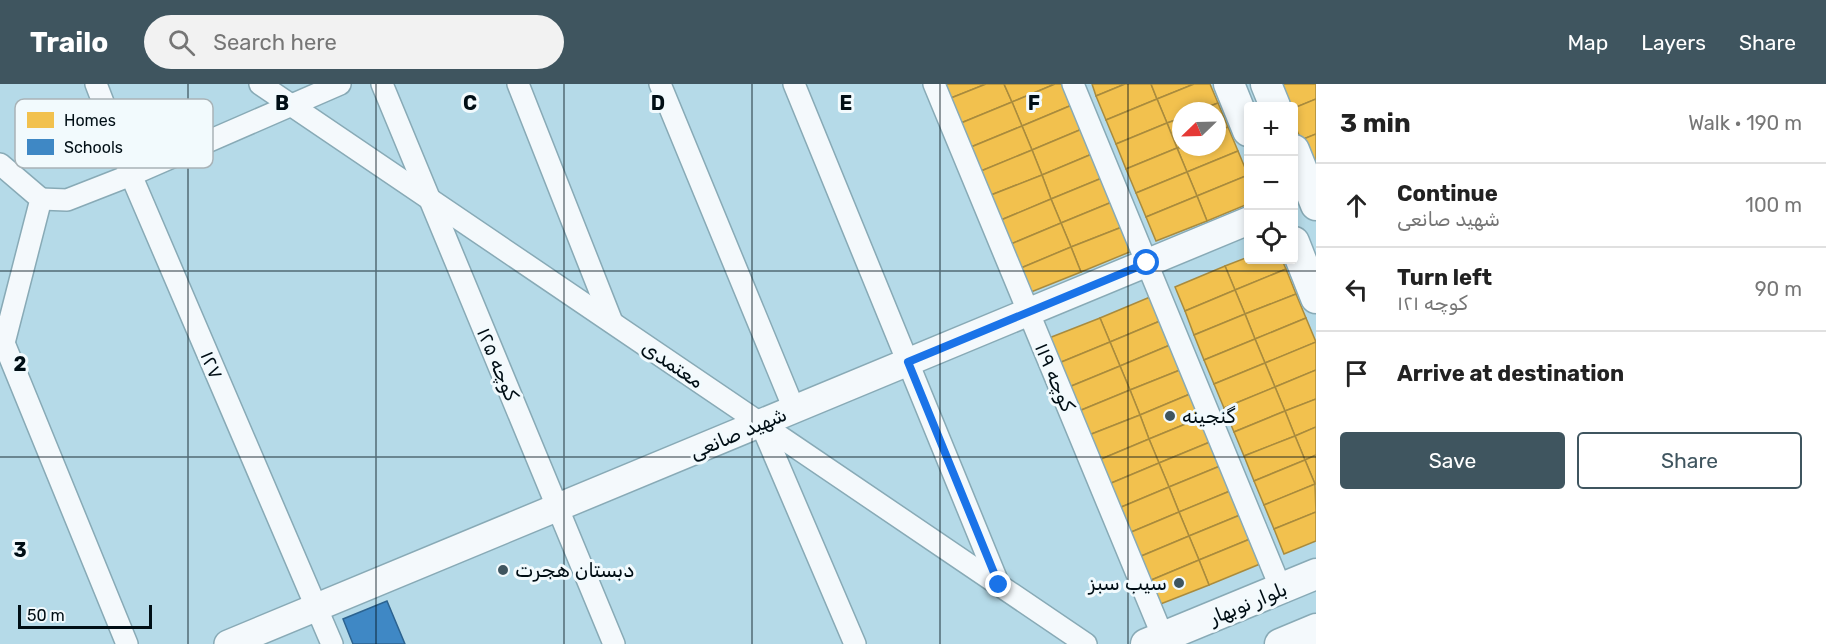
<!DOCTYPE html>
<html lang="en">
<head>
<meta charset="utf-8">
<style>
  body { margin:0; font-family:Rubik,"Noto Sans Arabic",sans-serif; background:#f2f2f2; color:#222 }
  .controls { position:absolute; right:18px; top:18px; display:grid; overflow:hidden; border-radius:6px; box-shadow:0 3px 9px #0003 }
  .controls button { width:54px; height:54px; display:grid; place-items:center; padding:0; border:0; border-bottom:2px solid #e0e0e0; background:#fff; color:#222; font:30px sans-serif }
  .compass { position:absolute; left:1172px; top:18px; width:54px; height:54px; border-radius:50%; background:#fff; box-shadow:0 3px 9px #0003; rotate:247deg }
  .scale { position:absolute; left:18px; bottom:15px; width:134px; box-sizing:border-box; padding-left:6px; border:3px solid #000e15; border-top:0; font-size:16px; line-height:21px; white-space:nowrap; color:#000e15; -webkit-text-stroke:4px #f2fafd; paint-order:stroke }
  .stop { position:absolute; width:18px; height:18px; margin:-14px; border:4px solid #1a73e8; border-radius:50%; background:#fff }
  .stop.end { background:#1a73e8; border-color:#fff; box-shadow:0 2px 6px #0008 }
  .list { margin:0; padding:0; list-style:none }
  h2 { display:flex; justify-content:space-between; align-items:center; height:78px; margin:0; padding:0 24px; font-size:26px }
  h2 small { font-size:20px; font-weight:400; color:#767676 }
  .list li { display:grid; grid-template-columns:39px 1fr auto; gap:18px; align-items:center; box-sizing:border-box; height:84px; padding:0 24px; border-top:2px solid #e0e0e0 }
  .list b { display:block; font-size:22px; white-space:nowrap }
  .list p { margin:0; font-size:20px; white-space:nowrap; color:#767676 }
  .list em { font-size:20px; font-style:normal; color:#767676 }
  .actions { display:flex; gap:12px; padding:18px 24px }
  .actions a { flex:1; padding:14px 0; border:2px solid #3f555f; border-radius:6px; text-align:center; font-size:21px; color:#3f555f }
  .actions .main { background:#3f555f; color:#fff }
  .icon { flex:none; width:33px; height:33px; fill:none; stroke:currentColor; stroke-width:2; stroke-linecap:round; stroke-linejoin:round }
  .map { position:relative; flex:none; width:1316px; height:560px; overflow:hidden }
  header { display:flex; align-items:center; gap:36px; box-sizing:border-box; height:84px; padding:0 30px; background:#3f555f; color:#fff }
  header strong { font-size:28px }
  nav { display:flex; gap:33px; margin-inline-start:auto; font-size:21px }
  .search { width:420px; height:54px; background:#f2f2f2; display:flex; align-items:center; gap:15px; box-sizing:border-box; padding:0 21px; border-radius:33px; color:#767676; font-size:22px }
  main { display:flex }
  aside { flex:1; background:#fff }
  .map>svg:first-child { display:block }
  .homes { fill:#f2c14e; stroke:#a98b3d; stroke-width:1.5 }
  .schools { fill:#3f88c5; stroke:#2c6390; stroke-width:1.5 }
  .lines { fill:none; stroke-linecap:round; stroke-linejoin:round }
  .minor-casing { stroke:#88aab6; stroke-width:24 }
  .tertiary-casing { stroke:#88aab6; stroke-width:30 }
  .secondary-casing { stroke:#88aab6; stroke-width:33 }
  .minor { stroke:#f4f9fc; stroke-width:21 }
  .tertiary { stroke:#f4f9fc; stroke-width:27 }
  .secondary { stroke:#f4f9fc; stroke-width:30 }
  .route { stroke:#1a73e8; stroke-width:8 }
  .grid { fill:none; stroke:#000e15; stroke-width:1.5; stroke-opacity:0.55 }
  .poi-dot { fill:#3f555f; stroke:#f2fafd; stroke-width:2 }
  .labels { text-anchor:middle; stroke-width:6; stroke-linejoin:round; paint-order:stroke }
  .street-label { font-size:20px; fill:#000e15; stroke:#f2fafd }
  .poi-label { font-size:20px; fill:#000e15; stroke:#f2fafd; text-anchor:start }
  .key { fill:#f2fafd; stroke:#a9b3b7; stroke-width:1.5 }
  .key-label { font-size:16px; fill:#000e15 }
  .grid-label { font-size:20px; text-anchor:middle; font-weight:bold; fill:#000e15; stroke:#f2fafd; stroke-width:6; stroke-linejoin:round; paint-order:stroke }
</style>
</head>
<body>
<header>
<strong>Trailo</strong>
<div class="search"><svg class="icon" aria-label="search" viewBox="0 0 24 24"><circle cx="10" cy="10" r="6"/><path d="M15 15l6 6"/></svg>Search here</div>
<nav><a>Map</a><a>Layers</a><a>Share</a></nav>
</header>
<main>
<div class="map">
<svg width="1316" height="560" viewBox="0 0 1316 560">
  <rect width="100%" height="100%" fill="#b5dae8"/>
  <!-- homes -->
  <g class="homes">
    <polygon points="945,0 986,0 951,14"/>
    <polygon points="986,0 1004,0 1012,18 961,39 951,14"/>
    <polygon points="1004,0 1055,0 1012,18"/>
    <polygon points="1055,0 1064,0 1072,21 1022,42 1012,18"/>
    <polygon points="1092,0 1125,0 1096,12"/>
    <polygon points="1125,0 1151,0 1157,15 1106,36 1096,12"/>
    <polygon points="1151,0 1194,0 1157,15"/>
    <polygon points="1194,0 1210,0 1218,19 1197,27 1181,27 1181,34 1167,39 1157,15"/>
    <polygon points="1278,0 1316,0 1316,15 1294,24 1287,22"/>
    <polygon points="1157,15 1167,39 1116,60 1106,36"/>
    <polygon points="1316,15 1316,50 1301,56 1294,39 1294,24"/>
    <polygon points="1012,18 1022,42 971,63 961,39"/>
    <polygon points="1218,19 1228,43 1217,47 1217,27 1197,27"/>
    <polygon points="1072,21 1082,45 1032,66 1022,42"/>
    <polygon points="1181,34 1181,62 1177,64 1167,39"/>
    <polygon points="1167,39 1177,64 1126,85 1116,60"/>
    <polygon points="1022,42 1032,66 981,87 971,63"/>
    <polygon points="1228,43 1238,67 1187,88 1177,64 1217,63 1217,47"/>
    <polygon points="1082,45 1092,70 1042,91 1032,66"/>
    <polygon points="1316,50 1316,85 1301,56"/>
    <polygon points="1177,64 1187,88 1136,109 1126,85"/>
    <polygon points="1032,66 1042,91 991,111 981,87"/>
    <polygon points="1238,67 1248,91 1197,112 1187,88"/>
    <polygon points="1092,70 1102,94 1051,115 1042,91"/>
    <polygon points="1187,88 1197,112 1146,133 1136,109"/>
    <polygon points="1042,91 1051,115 1001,136 991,111"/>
    <polygon points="1248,91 1248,120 1207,137 1197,112"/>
    <polygon points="1102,94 1112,118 1061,139 1051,115"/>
    <polygon points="1197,112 1207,137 1156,157 1146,133"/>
    <polygon points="1051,115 1061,139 1011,160 1001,136"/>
    <polygon points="1112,118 1122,143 1071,163 1061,139"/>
    <polygon points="1061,139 1071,163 1021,184 1011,160"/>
    <polygon points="1122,143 1132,167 1081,188 1071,163"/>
    <polygon points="1071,163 1081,188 1031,208 1021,184"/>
    <polygon points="1248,173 1248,176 1282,176 1286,185 1235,206 1225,182"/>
    <polygon points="1225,182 1235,206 1185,227 1175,203"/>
    <polygon points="1286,185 1296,210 1245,230 1235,206"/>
    <polygon points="1235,206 1245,230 1194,251 1185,227"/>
    <polygon points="1296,210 1306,234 1255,255 1245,230"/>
    <polygon points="1150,213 1160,237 1110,258 1100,234"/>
    <polygon points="1245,230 1255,255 1204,276 1194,251"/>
    <polygon points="1100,234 1110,258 1059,279 1049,254"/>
    <polygon points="1306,234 1316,258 1265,279 1255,255"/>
    <polygon points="1160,237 1170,261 1120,282 1110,258"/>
    <polygon points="1255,255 1265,279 1214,300 1204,276"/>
    <polygon points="1110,258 1120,282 1069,303 1059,279"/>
    <polygon points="1316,258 1316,286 1275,303 1265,279"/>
    <polygon points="1170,261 1180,286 1130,306 1120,282"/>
    <polygon points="1265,279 1275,303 1224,324 1214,300"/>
    <polygon points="1120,282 1130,306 1079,327 1069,303"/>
    <polygon points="1180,286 1190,310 1140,331 1130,306"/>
    <polygon points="1316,286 1316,315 1285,327 1275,303"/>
    <polygon points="1275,303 1285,327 1234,348 1224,324"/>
    <polygon points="1130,306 1140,331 1089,351 1079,327"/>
    <polygon points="1190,310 1200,334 1149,355 1140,331"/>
    <polygon points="1316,315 1316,343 1295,352 1285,327"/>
    <polygon points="1285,327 1295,352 1244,372 1234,348"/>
    <polygon points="1140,331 1149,355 1099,376 1089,351"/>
    <polygon points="1200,334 1210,358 1159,379 1149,355"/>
    <polygon points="1316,343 1316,371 1305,376 1295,352"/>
    <polygon points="1295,352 1305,376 1254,397 1244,372"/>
    <polygon points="1149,355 1159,379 1109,400 1099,376"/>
    <polygon points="1210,358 1220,382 1169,403 1159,379"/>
    <polygon points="1316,371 1316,400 1315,400 1305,376"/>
    <polygon points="1305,376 1315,400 1264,421 1254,397"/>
    <polygon points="1159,379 1169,403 1119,424 1109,400"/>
    <polygon points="1220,382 1230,407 1179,428 1169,403"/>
    <polygon points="1315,400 1316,428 1274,445 1264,421"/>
    <polygon points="1169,403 1179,428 1129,449 1119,424"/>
    <polygon points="1230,407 1240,431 1189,452 1179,428"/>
    <polygon points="1179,428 1189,452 1139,473 1129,449"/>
    <polygon points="1316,428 1316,457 1284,470 1274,445"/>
    <polygon points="1240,431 1250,455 1199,476 1189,452"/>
    <polygon points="1189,452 1199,476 1149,497 1139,473"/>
    <polygon points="1250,455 1260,480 1209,501 1199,476"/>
    <polygon points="1199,476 1209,501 1158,521 1149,497"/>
  </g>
  <!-- schools -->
  <polygon class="schools" points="387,517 405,560 353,560 343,535"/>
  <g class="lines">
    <!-- minor casing -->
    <g class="minor-casing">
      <g id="minor">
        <polyline points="96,0 131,91 332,560"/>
        <polyline points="260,0 1086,560"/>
        <polyline points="382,0 614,560"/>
        <polyline points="518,0 612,238"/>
        <polyline points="660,0 794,325"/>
        <polyline points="794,0 999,501"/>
        <polyline points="934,0 1163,553"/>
        <polyline points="1073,0 1281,505"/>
        <polyline points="0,80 41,115 4,259 0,263"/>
        <polyline points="41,115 67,116 131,91 340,0"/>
        <polyline points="4,259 127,560"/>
        <polyline points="761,340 855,560"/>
      </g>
    </g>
    <!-- tertiary casing -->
    <g class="tertiary-casing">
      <polyline id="tertiary" points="228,560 1248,137"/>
    </g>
    <!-- secondary casing -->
    <g class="secondary-casing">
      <g id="secondary">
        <polyline points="1229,0 1248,47"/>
        <polyline points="1266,0 1275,22"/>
        <polyline points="1294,66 1316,121"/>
        <polyline points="1294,158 1316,214"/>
        <polyline points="1146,560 1316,490"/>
        <polyline points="1280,560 1316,545"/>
      </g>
    </g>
    <!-- minor -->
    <use href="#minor" class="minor"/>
    <!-- tertiary -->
    <use href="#tertiary" class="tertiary"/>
    <!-- secondary -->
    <use href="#secondary" class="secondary"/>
  </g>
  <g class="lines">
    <!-- route -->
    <polyline class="route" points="999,501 908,278 1147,179"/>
  </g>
  <!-- grid -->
  <path class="grid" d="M188 0V560M376 0V560M564 0V560M752 0V560M940 0V560M1128 0V560M0 187H1316M0 373H1316"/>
  <!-- markers -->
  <g class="poi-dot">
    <circle cx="1170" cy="332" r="6"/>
    <circle cx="503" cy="486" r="6"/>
    <circle cx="1179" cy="499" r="6"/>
  </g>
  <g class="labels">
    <!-- street labels -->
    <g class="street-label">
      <text transform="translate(498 280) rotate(67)" y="7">کوچه ۱۲۵</text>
      <text transform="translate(673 280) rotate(34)" y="7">معتمدی</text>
      <text transform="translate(212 281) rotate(67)" y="7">۱۲۷</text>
      <text transform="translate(1055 293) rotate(67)" y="7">کوچه ۱۱۹</text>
      <text transform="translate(738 349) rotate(-23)" y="7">شهید صانعی</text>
      <text transform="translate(1248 519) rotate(-22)" y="7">بلوار نوبهار</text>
    </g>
    <!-- poi labels -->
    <g class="poi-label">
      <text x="1182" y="339">گنجینه</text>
      <text x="515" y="493">دبستان هجرت</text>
      <text x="1167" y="506" text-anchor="end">سیب سبز</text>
    </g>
  </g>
  <!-- legend -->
  <rect x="15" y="15" width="198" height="69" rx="9" class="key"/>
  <rect x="27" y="28" width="27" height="16" fill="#f2c14e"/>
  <rect x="27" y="55" width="27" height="16" fill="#3f88c5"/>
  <g class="key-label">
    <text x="64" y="42">Homes</text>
    <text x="64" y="69">Schools</text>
  </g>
  <g class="grid-label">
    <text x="282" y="26">B</text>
    <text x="470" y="26">C</text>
    <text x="658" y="26">D</text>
    <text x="846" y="26">E</text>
    <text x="1034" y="26">F</text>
    <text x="20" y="287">2</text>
    <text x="20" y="473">3</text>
  </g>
</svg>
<div class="controls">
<button>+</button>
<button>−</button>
<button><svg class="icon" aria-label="locate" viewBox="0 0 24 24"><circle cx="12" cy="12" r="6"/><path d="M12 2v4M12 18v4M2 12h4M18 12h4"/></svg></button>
</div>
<svg class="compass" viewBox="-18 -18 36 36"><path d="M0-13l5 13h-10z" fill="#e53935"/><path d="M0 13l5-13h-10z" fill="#767676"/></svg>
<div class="scale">50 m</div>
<div class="stop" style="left:1147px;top:179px"></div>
<div class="stop end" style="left:999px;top:501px"></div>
</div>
<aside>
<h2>3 min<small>Walk · 190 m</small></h2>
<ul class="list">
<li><svg class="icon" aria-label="ahead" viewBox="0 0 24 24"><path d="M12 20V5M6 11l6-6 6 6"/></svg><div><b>Continue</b><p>شهید صانعی</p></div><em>100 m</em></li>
<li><svg class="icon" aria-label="left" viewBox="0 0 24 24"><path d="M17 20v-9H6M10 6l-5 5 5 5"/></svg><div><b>Turn left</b><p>کوچه ۱۲۱</p></div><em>90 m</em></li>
<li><svg class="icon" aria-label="arrive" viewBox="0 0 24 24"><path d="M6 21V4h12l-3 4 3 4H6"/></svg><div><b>Arrive at destination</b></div></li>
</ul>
<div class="actions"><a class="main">Save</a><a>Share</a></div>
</aside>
</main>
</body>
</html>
